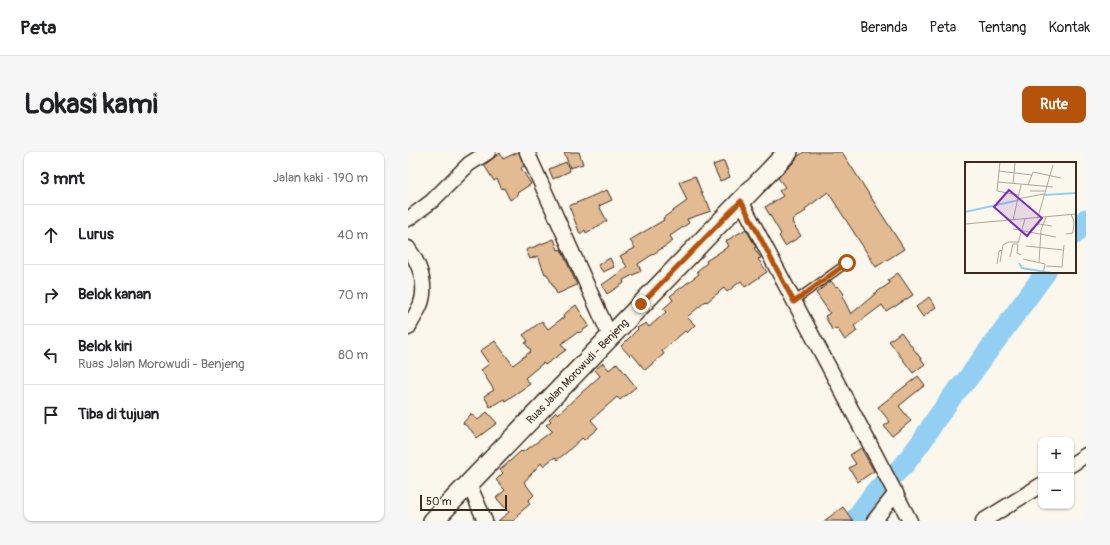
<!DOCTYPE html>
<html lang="id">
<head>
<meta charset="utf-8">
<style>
  body { margin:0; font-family:Pangolin,sans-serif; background:#f6f6f6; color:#202124 }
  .controls { position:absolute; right:12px; bottom:12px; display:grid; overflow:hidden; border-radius:8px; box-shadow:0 1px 3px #0004 }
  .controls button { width:36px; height:36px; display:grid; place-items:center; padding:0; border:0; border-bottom:1px solid #e0e0e0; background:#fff; color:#202124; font:20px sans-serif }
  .scale { position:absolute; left:12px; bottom:10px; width:87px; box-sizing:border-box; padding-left:4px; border:2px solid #3b2a1e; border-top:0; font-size:11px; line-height:14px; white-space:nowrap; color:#3b2a1e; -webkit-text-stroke:3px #fbf7ec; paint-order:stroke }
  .stop { position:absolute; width:12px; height:12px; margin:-9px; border:3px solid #b45309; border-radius:50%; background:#fff }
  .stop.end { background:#b45309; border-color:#fff; box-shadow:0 1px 4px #0008 }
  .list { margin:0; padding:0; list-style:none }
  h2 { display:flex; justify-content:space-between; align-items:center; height:52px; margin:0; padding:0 16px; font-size:17px }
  h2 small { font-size:13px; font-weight:400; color:#757577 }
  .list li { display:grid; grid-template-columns:26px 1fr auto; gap:12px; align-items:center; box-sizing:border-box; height:60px; padding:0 16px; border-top:1px solid #e0e0e0 }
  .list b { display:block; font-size:15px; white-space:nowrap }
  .list p { margin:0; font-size:13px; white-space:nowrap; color:#757577 }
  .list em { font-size:13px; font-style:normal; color:#757577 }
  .icon { flex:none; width:22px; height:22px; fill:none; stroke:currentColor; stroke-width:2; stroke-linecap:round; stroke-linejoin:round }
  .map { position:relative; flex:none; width:678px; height:369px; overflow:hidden; border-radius:8px }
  header { display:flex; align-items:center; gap:24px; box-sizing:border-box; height:56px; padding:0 20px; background:#fff; border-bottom:1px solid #e0e0e0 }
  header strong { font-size:19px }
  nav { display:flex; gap:22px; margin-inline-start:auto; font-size:14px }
  .intro { display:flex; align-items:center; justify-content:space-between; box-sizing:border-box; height:96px; padding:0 24px }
  h1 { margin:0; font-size:28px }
  .button { padding:10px 18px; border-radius:8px; background:#b45309; color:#fff; font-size:14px; font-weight:700 }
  main { display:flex; gap:24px; padding:0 24px }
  aside { flex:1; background:#fff; border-radius:8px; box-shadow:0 1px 3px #0004 }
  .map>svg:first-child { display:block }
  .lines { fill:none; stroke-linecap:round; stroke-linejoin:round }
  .river { stroke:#93cef3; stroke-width:21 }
  .building { fill:#e2bb93; stroke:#3b2a1e }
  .service-casing { stroke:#3b2a1e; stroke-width:10 }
  .minor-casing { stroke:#3b2a1e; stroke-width:17 }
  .secondary-casing { stroke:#3b2a1e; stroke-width:22 }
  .service { stroke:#fbf7ec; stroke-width:7 }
  .minor { stroke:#fbf7ec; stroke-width:14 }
  .secondary { stroke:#fbf7ec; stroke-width:19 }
  .route { stroke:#b45309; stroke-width:5 }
  .labels { text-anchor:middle; stroke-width:3; stroke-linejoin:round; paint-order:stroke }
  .street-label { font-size:11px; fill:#3b2a1e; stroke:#fbf7ec }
  .inset-river { fill:none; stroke:#93cef3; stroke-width:2 }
  .inset-road { fill:none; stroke:#aea59a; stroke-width:1 }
  .view { fill:#7b2cbf; fill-opacity:0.15; stroke:#7b2cbf; stroke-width:2 }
  .inset-edge { fill:none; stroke:#3b2a1e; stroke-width:2 }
</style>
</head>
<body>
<header>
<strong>Peta</strong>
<nav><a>Beranda</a><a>Peta</a><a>Tentang</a><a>Kontak</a></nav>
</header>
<div class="intro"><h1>Lokasi kami</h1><a class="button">Rute</a></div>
<main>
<aside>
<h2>3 mnt<small>Jalan kaki · 190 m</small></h2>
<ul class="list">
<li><svg class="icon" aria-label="ahead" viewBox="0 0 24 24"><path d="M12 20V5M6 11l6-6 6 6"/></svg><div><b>Lurus</b></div><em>40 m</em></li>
<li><svg class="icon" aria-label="right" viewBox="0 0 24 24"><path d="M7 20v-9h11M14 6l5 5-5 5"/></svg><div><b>Belok kanan</b></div><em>70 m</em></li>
<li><svg class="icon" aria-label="left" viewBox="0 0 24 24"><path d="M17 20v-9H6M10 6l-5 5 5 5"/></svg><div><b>Belok kiri</b><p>Ruas Jalan Morowudi - Benjeng</p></div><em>80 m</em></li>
<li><svg class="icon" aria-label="arrive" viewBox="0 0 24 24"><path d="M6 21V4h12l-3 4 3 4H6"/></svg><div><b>Tiba di tujuan</b></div></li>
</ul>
</aside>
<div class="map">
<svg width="678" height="369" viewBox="0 0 678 369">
  <rect width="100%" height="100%" fill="#fbf7ec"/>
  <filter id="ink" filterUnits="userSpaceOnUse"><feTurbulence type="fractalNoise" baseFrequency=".025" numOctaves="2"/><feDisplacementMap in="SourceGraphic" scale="8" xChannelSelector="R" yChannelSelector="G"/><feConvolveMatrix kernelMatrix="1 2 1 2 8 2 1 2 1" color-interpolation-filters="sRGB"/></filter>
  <g filter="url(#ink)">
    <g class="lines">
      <!-- river -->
      <g class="river">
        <polyline points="667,82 678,67"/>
        <polyline points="446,369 467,340 496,313 514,289 526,270 546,242 558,229 638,120"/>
      </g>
    </g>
    <!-- building -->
    <g class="building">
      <polygon points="110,0 111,0 116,14 113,16 123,32 109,41 110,43 102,48 96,36 94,37 89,27 86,29 76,13 92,1 95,7"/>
      <polygon points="156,0 171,0 175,12 162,16"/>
      <polygon points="396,0 434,0 496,97 468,115 420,40 397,57 398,59 384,68 385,69 384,70 393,84 377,94 371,84 373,82 357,55 375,44 371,39 377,35 370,26 385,11 389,5"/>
      <polygon points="316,9 322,25 312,29 305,13"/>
      <polygon points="158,10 162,19 145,27 141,17"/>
      <polygon points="287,24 297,49 299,49 303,59 279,67 281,71 262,84 265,89 230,112 233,119 215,128 216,131 199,142 194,133 219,115 212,104 227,96 222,88 256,68 255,66 279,49 271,30"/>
      <polygon points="199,38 204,48 191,54 199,69 178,81 177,78 172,82 161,54"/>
      <polygon points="338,77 348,95 346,96 353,106 350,107 359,120 337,135 333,129 319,140 316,136 299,150 298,149 279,165 287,173 279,181 277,179 254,199 256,202 237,218 224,202 222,204 213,194 230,177 229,176 238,171 241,175 258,160 255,157 265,148 262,144 291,122 289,119 299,111 298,109 321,94 318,89"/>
      <polygon points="146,87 150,98 153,97 169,133 149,142 139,122 137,122 130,104 122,107 118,98"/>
      <polygon points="202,106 206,115 195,120 190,113"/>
      <polygon points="490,121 505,143 486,155 486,154 478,159 474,153 446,174 449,179 437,188 429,176 424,178 417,164 422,161 408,141 423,129 428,135 430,134 436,142 434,144 443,162 467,142 466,142 482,131 480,128"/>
      <polygon points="521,145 528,155 515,165 508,155"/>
      <polygon points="168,153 181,174 171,181 170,180 153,192 158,198 137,213 135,211 117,226 122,232 97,249 96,247 82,255 76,244 86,238 73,218 81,212 72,199 87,189 105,213 123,199 117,191 120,189 115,183 134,169 140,177 156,165 155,163"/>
      <polygon points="493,180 517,212 505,221 481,189"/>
      <polygon points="195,211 201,218 209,211 228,235 212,248 209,245 183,268 190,276 176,288 174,286 159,300 149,308 147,305 135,314 133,311 116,330 126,343 120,349 122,352 109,363 110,365 105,369 90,369 101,360 88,346 97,338 88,328 95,321 92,318 113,299 114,300 121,296 144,279 138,273 143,269 141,267 148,260 150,262 192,224 187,218"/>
      <polygon points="510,224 517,233 491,254 503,269 484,284 476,274 482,270 470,255"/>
      <polygon points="79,260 89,271 69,286 63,278 55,271 63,262 70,268"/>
      <polygon points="453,296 466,319 450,330 441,316 448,312 442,303"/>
      <polygon points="435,355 445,369 416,369"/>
    </g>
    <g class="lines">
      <!-- service casing -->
      <g class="service-casing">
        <polyline id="service" points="386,149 439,111"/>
      </g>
      <!-- minor casing -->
      <g class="minor-casing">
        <g id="minor">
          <polyline points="119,0 202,184"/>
          <polyline points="333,49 467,302 502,369"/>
          <polyline points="0,67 24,49 61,12 80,0"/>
          <path d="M0 96C12 112 20 135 12 154 8 162 4 169 0 176"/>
          <polyline points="663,313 678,303"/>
          <polyline points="61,332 77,369"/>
          <polyline points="466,369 488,341"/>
          <polyline points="575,369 633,333"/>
        </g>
      </g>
      <!-- secondary casing -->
      <g class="secondary-casing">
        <polyline id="secondary" points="25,369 380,0"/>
      </g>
      <!-- service -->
      <use href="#service" class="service"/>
      <!-- minor -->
      <use href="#minor" class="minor"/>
      <!-- secondary -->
      <use href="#secondary" class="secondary"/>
    </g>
  </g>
  <g class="lines" filter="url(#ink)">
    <!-- route -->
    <polyline class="route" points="233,152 333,49 386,150 439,111"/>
  </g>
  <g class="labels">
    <!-- street labels -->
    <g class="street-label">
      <text transform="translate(169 219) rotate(-46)" y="4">Ruas Jalan Morowudi - Benjeng</text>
    </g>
  </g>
  <!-- overview -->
  <g transform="translate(557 10)">
    <rect width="111" height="111" fill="#fbf7ec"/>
    <path class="inset-river" d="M79 33 111 31M0 50 54 38M54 101 57 106 87 111"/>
    <path class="inset-road" d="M35 0 32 29 53 33M34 9 67 13M33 20 88 25M48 22 50 0M63 23 68 10 96 16M65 29H80M52 37 79 32M73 55 88 3M48 58 56 23M0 62 111 52M48 67 91 75M65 71 66 67 74 62 87 64M101 72 108 71 109 59 106 52M53 81 60 57M53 82 52 91 56 93M61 84 98 88M45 95 48 82H53M58 97 80 102 78 111M35 100 38 83 43 80H53M74 100 76 68 81 55M32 102 34 89 37 88M81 104 97 105 99 83"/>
    <path class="view" d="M44 28 77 56 62 74 29 45Z"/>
    <rect width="111" height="111" class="inset-edge"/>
  </g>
</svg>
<div class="controls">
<button>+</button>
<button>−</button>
</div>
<div class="scale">50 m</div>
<div class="stop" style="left:439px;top:111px"></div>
<div class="stop end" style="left:233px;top:152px"></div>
</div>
</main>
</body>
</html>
